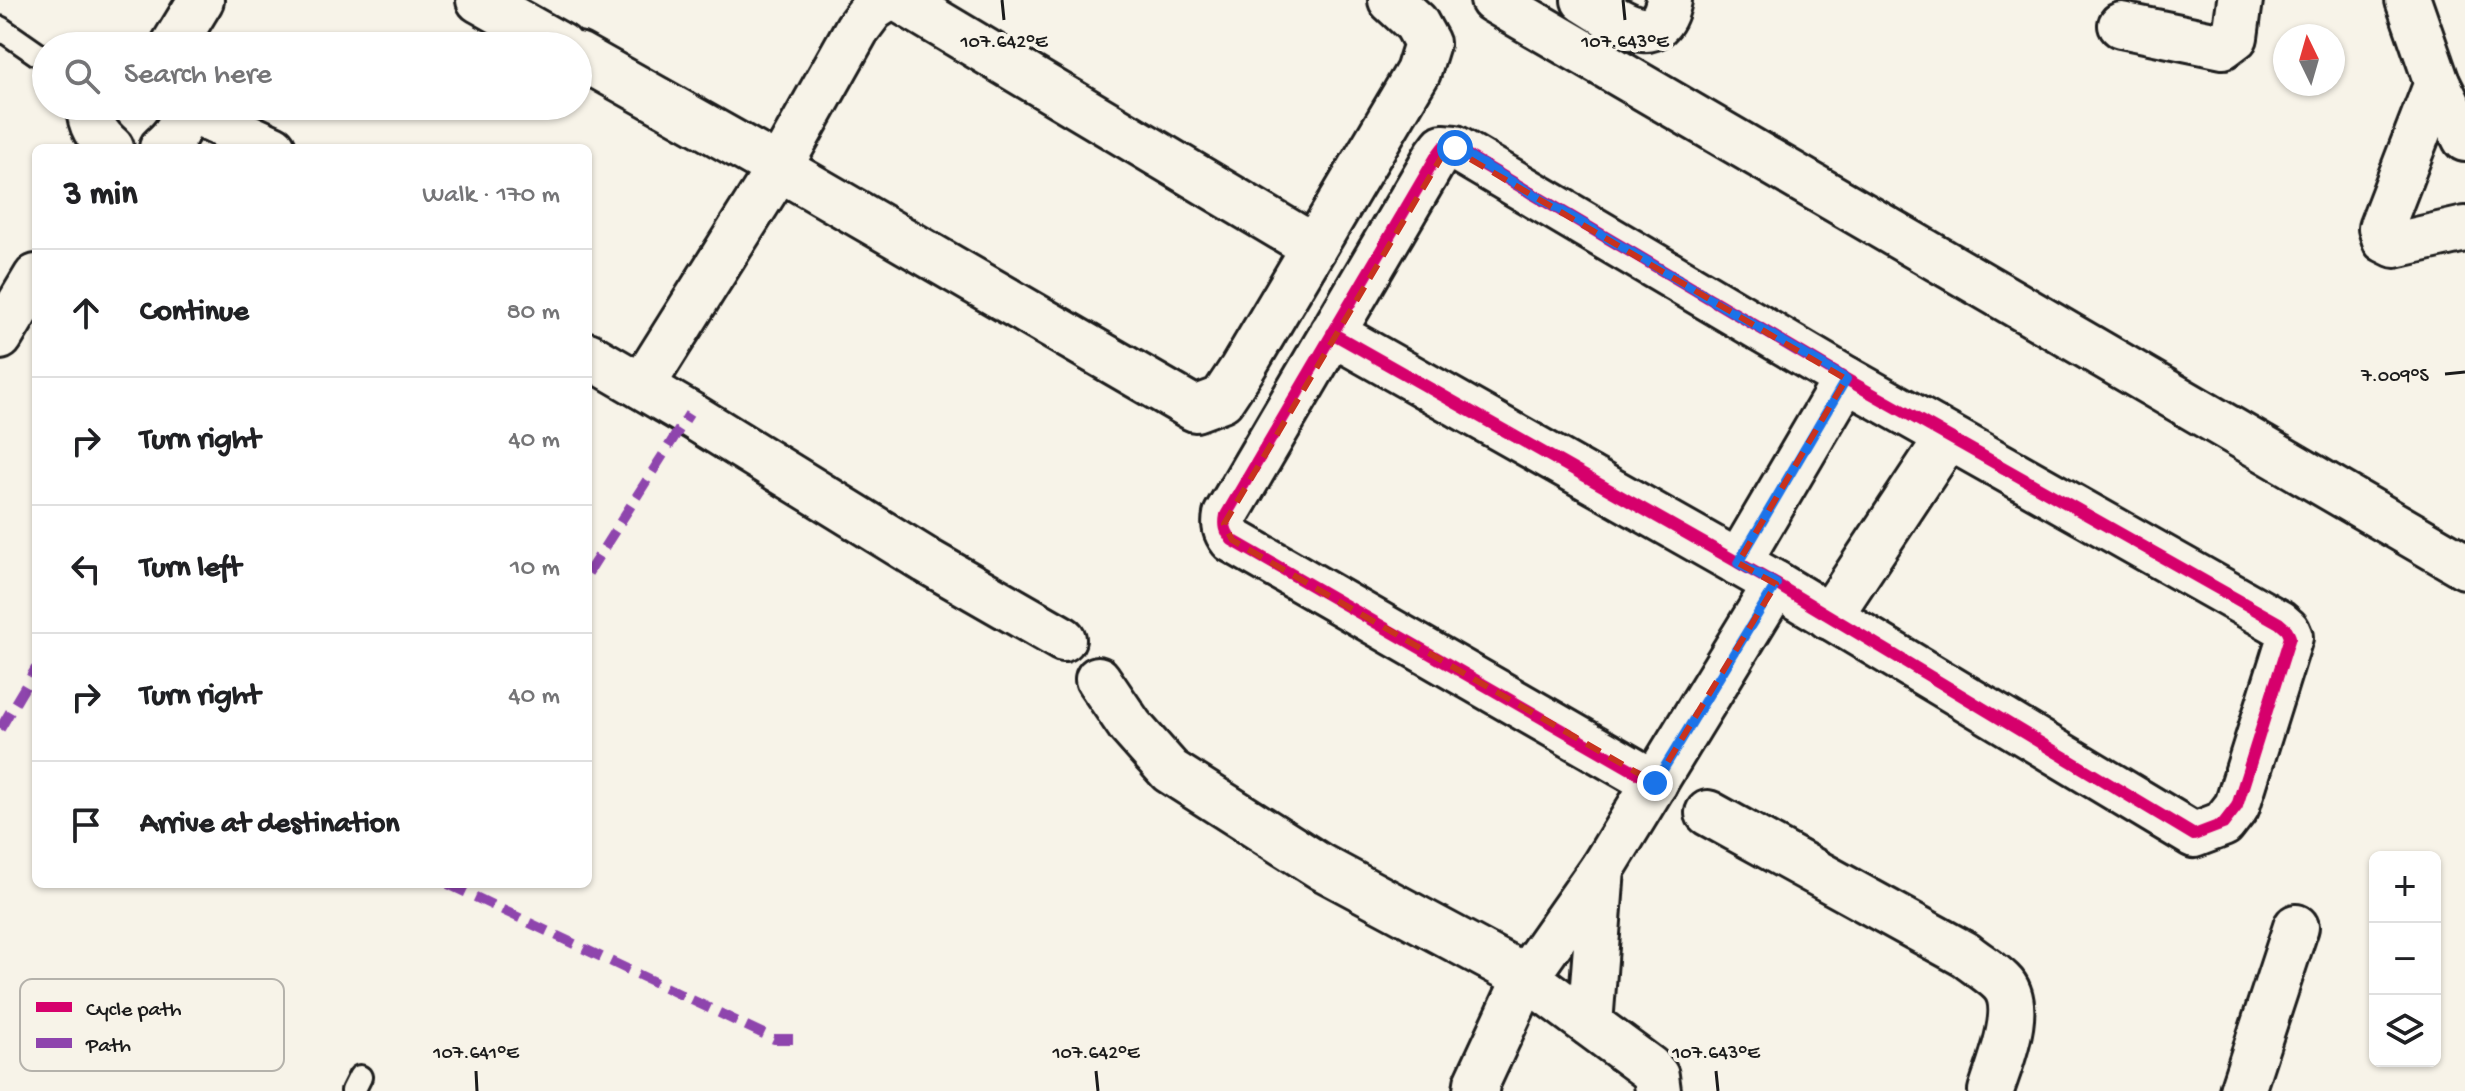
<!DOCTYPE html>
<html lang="en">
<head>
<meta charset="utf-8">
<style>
  body { margin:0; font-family:"Gochi Hand",sans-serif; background:#f6f6f6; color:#202124 }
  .controls { position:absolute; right:24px; bottom:24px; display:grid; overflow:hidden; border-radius:12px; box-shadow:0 2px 6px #0004 }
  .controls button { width:72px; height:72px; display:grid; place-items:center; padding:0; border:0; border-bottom:2px solid #e0e0e0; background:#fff; color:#202124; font:40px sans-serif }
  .compass { position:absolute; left:2273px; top:24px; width:72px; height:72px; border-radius:50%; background:#fff; box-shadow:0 2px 6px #0004; rotate:355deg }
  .stop { position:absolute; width:24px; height:24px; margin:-18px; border:6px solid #1a73e8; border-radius:50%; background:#fff }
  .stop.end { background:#1a73e8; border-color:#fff; box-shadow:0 2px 8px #0008 }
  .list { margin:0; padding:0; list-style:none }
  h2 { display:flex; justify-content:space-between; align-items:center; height:104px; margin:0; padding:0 32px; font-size:34px }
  h2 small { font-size:26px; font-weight:400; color:#757577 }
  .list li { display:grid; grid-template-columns:52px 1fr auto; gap:24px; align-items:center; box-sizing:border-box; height:128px; padding:0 32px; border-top:2px solid #e0e0e0 }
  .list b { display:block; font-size:30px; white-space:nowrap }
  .list em { font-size:26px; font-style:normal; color:#757577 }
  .icon { flex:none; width:44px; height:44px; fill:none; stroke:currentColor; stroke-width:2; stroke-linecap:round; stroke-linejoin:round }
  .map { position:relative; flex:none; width:2465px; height:1091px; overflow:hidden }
  .search { position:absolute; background:#fff; box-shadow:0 2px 6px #0004; left:32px; top:32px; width:560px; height:88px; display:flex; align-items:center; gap:20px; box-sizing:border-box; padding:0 28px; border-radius:44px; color:#757577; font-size:30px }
  .panel { position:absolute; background:#fff; box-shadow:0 2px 6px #0004; left:32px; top:144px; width:560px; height:744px; border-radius:12px }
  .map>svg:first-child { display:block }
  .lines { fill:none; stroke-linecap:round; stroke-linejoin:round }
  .lane-casing { stroke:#1c1c1c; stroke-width:28 }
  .street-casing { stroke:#1c1c1c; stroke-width:50 }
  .lane { stroke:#f7f3e8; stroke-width:22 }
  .street { stroke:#f7f3e8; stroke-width:44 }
  .quiet { stroke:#8e44ad; stroke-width:10; stroke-dasharray:20 10; stroke-linecap:butt }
  .cycleway-casing { stroke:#f7f3e8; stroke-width:17 }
  .cycleway { stroke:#d6006c; stroke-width:12 }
  .route { stroke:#1a73e8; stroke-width:10 }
  .marked { fill:none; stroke:#c8321e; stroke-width:6; stroke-dasharray:16 10; stroke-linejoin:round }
  .ticks { fill:none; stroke:#1c1c1c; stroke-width:3 }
  .key { fill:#f7f3e8; stroke:#b5b2ab; stroke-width:2 }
  .key-label { font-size:22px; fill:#1c1c1c }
  .ticks-label { font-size:20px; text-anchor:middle; fill:#1c1c1c; stroke:#f7f3e8; stroke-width:8; stroke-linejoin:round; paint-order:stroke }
</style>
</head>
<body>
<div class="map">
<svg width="2465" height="1091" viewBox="0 0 2465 1091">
  <rect width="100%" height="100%" fill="#f7f3e8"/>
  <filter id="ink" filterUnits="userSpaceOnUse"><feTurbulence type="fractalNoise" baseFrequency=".0125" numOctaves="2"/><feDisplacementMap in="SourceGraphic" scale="16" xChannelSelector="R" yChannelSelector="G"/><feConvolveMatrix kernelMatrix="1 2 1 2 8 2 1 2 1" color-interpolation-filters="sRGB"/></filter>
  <g filter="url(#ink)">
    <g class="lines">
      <!-- lane casing -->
      <g class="lane-casing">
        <g id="lane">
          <polyline points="0,28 46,60"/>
          <polyline points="353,1091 360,1077"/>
        </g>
      </g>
      <!-- street casing -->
      <g class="street-casing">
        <g id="street">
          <polyline points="479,0 561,46"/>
          <polyline points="900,0 1314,247"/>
          <polyline points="1493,0 2465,566"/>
          <path d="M1584 0C1613 17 1658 56 1669 0"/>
          <polyline points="2408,0 2437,83 2465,139"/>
          <polyline points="2121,25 2223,46 2235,37 2240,0"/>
          <polyline points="173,46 201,0"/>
          <polyline points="578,55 779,168 1195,409 1222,399 1242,369 1418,72 1427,43 1416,23 1391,0"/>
          <polyline points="2437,83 2381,228 2385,240 2395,245 2465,229"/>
          <path d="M89 106C90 125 97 136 111 148"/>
          <polyline points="185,108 273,148"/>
          <path d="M162 148C176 136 183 125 184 106"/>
          <path d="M1332 333 1776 584 2194 835 2223 824 2237 806 2290 637 2287 630 2279 623 1846 379 1455 148 1443 147 1437 155 1226 515C1224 525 1225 531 1232 540L1655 783"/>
          <polyline points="0,337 36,277"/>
          <polyline points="588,355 689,414 927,561 1063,639"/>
          <polyline points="642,386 779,168 857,29 872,9 886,0"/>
          <polyline points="1738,563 1846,379"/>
          <polyline points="1829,617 1948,437"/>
          <polyline points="1098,679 1130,726 1170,771 1321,867 1526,977 1649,1068 1656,1076 1658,1091"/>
          <path d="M1708 813 1966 955C1977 964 1991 972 2001 982 2026 1006 1999 1064 1991 1091"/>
          <polyline points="1590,1024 1602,869"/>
          <polyline points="1476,1091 1477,1083 1526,977 1602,869 1776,584"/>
          <polyline points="2242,1091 2296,927"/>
        </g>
      </g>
      <!-- lane -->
      <use href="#lane" class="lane"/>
      <!-- street -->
      <use href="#street" class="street"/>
      <!-- quiet -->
      <g class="quiet">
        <polyline points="588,573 689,414"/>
        <polyline points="0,729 36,668"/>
        <polyline points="448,884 774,1039 794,1039"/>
      </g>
      <!-- cycleway casing -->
      <g class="cycleway-casing">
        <path id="cycleway" d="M1332 333 1776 584 2194 835 2223 824 2237 806 2290 637 2287 630 2279 623 1846 379 1455 148 1443 147 1437 155 1226 515C1224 525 1225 531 1232 540L1655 783"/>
      </g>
      <!-- cycleway -->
      <use href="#cycleway" class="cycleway"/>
    </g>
  </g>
  <g class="lines" filter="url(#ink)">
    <!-- route -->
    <polyline class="route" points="1455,148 1846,379 1738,563 1776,584 1655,783"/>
  </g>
  <!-- marked area -->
  <path class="marked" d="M1448 146 1846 379 1738 563 1776 584 1655 783 1232 540 1224 524Z"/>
  <!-- ticks -->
  <path class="ticks" d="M1002 0 1004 20M1623 0 1625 20M2445 374 2465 372M476 1071 477 1091M1096 1071 1098 1091M1716 1071 1718 1091"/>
  <!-- legend -->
  <rect x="20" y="979" width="264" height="92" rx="12" class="key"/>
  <rect x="36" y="1002" width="36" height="10" fill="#d6006c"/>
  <rect x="36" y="1038" width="36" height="10" fill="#8e44ad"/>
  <g class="key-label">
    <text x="86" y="1015">Cycle path</text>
    <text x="86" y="1051">Path</text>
  </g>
  <g class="ticks-label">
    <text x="1004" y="47">107.642°E</text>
    <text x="1625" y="47">107.643°E</text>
    <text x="2395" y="381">7.009°S</text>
    <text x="476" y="1058">107.641°E</text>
    <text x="1096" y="1058">107.642°E</text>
    <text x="1716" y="1058">107.643°E</text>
  </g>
</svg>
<div class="controls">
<button>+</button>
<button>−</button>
<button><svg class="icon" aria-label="layers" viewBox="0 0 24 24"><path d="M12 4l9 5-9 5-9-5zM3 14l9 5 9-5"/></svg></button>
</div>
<svg class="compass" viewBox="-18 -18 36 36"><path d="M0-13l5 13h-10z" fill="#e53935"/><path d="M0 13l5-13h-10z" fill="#757577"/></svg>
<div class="stop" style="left:1455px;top:148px"></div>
<div class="stop end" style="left:1655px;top:783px"></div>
<div class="search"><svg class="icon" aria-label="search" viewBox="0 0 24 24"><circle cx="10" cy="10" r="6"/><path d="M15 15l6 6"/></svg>Search here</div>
<section class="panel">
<h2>3 min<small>Walk · 170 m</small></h2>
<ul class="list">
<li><svg class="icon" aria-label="ahead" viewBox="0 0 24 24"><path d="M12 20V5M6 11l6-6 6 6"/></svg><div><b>Continue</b></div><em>80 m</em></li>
<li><svg class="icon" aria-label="right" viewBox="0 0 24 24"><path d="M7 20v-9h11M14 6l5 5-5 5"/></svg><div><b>Turn right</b></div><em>40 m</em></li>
<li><svg class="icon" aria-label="left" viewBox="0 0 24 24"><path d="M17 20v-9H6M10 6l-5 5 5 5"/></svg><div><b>Turn left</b></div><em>10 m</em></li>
<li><svg class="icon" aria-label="right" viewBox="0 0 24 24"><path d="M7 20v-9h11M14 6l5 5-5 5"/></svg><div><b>Turn right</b></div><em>40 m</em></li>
<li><svg class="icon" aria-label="arrive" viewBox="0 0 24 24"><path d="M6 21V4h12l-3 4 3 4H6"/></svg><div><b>Arrive at destination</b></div></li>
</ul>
</section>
</div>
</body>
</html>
